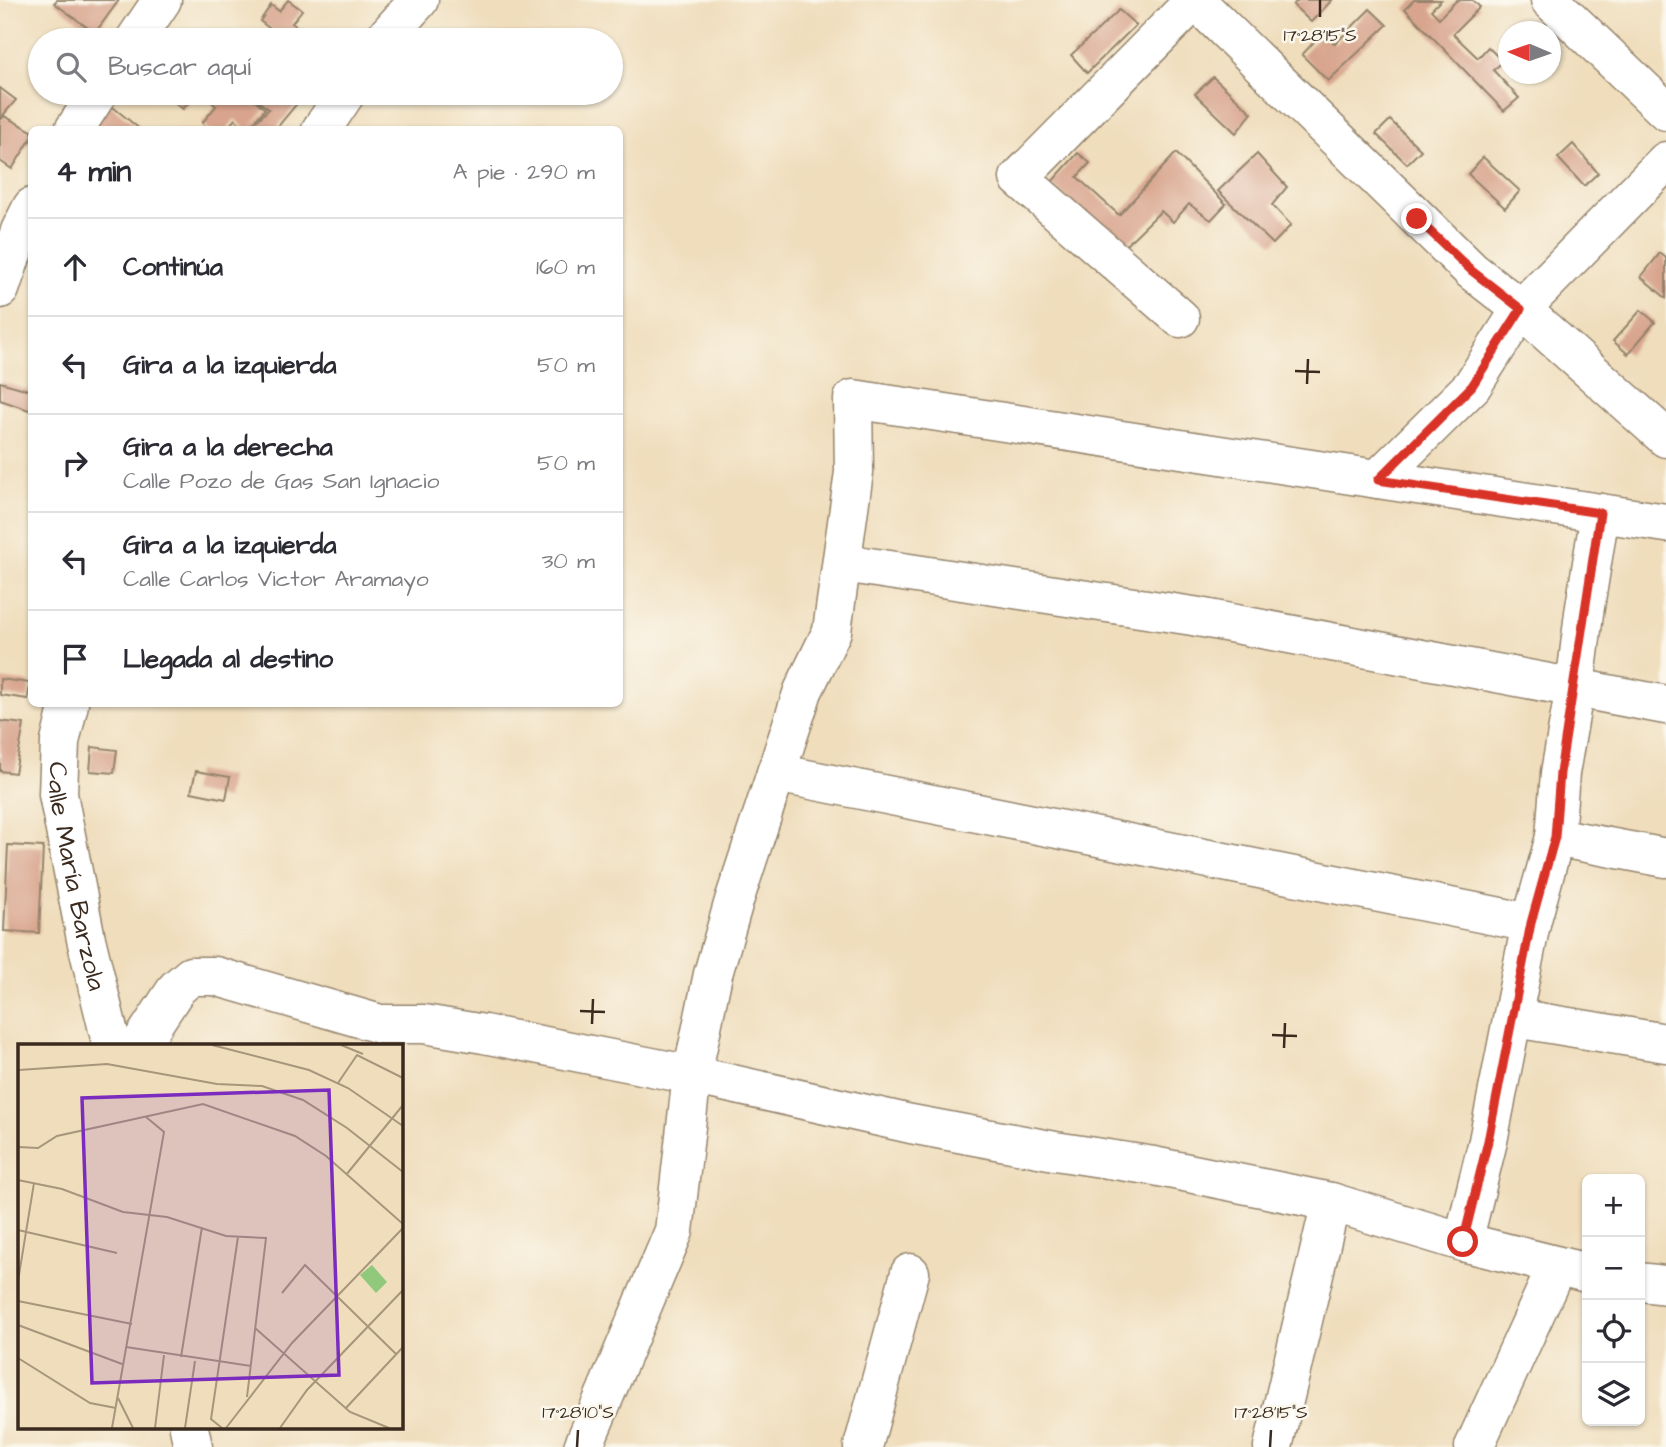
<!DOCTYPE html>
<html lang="es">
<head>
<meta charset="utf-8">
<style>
  body { margin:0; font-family:"Architects Daughter",sans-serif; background:#f7f7f7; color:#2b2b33 }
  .controls { position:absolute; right:21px; bottom:21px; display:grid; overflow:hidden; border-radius:10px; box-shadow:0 2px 5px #0004 }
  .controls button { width:63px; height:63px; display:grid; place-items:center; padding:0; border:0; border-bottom:2px solid #e1e1e2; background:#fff; color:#2b2b33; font:35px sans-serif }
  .compass { position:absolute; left:1498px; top:21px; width:63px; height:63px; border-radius:50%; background:#fff; box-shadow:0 2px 5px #0004; rotate:272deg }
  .stop { position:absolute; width:21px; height:21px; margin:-16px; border:5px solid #d93025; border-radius:50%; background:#fff }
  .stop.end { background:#d93025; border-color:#fff; box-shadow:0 2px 7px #0008 }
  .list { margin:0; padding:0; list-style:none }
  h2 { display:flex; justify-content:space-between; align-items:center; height:91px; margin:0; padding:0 28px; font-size:30px }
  h2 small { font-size:23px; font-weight:400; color:#7c7c81 }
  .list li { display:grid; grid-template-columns:46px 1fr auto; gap:21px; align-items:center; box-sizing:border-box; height:98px; padding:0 28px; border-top:2px solid #e1e1e2 }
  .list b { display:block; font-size:26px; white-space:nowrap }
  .list p { margin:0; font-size:23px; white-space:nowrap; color:#7c7c81 }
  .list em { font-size:23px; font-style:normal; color:#7c7c81 }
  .icon { flex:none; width:38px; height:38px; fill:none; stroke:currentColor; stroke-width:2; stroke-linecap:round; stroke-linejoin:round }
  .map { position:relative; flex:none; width:1666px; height:1447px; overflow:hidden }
  .search { position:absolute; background:#fff; box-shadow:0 2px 5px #0004; left:28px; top:28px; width:595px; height:77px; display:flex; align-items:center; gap:18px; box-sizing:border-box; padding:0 24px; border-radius:38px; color:#7c7c81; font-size:26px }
  .panel { position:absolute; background:#fff; box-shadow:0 2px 5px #0004; left:28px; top:126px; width:595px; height:581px; border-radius:10px }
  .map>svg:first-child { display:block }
  .building { fill:#d8a48d }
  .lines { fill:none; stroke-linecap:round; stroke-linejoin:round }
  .minor-casing { stroke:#95846c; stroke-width:41 }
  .minor { stroke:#fff; stroke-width:38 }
  .route { stroke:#d93025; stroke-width:9 }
  .ticks { fill:none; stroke:#3b2a1e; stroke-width:2.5 }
  .labels { text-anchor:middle; stroke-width:5; stroke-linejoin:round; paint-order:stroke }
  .street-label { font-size:26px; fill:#3b2a1e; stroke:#fbf7ec }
  .inset-road { fill:none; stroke:#a7957c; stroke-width:2 }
  .view { fill:#7b2cbf; fill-opacity:0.15; stroke:#7b2cbf; stroke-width:3.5 }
  .inset-edge { fill:none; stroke:#3b2a1e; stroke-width:3.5 }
  .ticks-label { font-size:18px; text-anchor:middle; fill:#3b2a1e; stroke:#fbf7ec; stroke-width:5; stroke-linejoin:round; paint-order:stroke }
</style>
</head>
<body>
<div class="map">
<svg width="1666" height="1447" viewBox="0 0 1666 1447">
  <rect width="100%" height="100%" fill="#fbf7ec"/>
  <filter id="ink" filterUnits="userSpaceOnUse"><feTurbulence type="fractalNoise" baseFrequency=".0143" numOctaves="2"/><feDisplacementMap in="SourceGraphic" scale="14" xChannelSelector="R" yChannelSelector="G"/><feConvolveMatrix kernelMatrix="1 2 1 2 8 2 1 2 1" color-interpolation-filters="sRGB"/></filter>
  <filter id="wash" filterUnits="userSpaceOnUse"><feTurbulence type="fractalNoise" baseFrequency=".00686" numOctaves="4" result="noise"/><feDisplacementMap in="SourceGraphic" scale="28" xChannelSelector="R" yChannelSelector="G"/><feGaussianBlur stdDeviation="1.57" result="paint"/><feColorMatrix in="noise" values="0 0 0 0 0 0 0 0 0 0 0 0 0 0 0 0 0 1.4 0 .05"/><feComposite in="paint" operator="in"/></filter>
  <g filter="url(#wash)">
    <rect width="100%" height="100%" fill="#efddbb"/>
    <g id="blocks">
      <!-- building -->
      <g class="building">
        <polygon points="57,0 119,0 95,33 54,3"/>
        <polygon points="288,0 302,10 292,23 314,40 284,40 260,21 271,5 279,11"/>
        <polygon points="1298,0 1332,0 1311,22 1293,5"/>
        <polygon points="1414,0 1441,0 1431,10 1439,18 1457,0 1472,0 1480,7 1453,34 1478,58 1488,47 1503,62 1493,70 1519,98 1504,111 1405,9"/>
        <polygon points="1370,9 1387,25 1328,81 1302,55 1323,32 1335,44"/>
        <polygon points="1119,10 1136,25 1087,73 1071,55"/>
        <polygon points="1213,77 1252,113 1236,133 1195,94"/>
        <polygon points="0,88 16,100 0,119"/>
        <polygon points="168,93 196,93 183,109 166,95"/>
        <polygon points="204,93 247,93 265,109 250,127 269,109 248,93 291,93 300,100 275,130 247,130 235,119 226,130 209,130 202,123 216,106 203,94"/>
        <polygon points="108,103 141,130 88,130"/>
        <polygon points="4,116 32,131 32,137 12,169 0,161 0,121"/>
        <polygon points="1390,120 1421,150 1407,164 1376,134"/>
        <polygon points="1573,144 1598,173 1584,186 1558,158"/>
        <polygon points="1078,153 1090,163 1077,177 1119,215 1176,153 1226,204 1211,220 1189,204 1173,222 1161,211 1124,247 1050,184"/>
        <polygon points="1257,154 1287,187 1272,205 1291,225 1273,244 1218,191"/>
        <polygon points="1483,157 1520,191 1505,208 1468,174"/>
        <polygon points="1660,253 1666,258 1666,298 1641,277"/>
        <polygon points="1641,310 1655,322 1628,354 1613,341"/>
        <polygon points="0,382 32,391 32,411 0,400"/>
        <polygon points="0,679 30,683 28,699 0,695"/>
        <polygon points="0,721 24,724 15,773 0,771"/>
        <polygon points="92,747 117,750 114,773 90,771"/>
        <polygon points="196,771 230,777 226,799 191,792"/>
        <polygon points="8,845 43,847 39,933 4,931"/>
      </g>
    </g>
  </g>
  <g filter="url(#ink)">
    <use href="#blocks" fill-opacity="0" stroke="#95846c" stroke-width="2"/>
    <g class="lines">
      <!-- minor casing -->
      <g class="minor-casing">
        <g id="minor">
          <polyline points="1195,0 1472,271 1521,309 1666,438"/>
          <polyline points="1550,0 1666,111"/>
          <polyline points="135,40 162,0"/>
          <polyline points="383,40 419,0"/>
          <polyline points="74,130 98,93"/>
          <polyline points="321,130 346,93"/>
          <polyline points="0,289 20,231 32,207"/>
          <polyline points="1180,318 1019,178 1195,0"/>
          <polyline points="1378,479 1472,386 1521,309 1666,161"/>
          <polyline points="843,563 1193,616 1666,705"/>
          <path id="s1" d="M69 704 60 742 58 794 86 939 112 1046"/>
          <polyline points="776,773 1531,923"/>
          <polyline points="1555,837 1666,858"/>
          <polyline points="1514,1018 1666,1043"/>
          <polyline points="139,1046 177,988 191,976 215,976 380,1024 424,1024 484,1034 692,1075 911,1124 1055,1151 1154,1166 1331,1202 1463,1242 1587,1273"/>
          <polyline points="1463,1242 1488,1141 1531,923 1555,837 1560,773 1575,687 1584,613 1600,513"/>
          <polyline points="1640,1282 1666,1285"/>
          <polyline points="189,1428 193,1447"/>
          <polyline points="583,1447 674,1231 692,1075 713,974 734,901 803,691 832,631 854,472 853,399 1666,523"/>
          <polyline points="863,1447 910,1273"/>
          <polyline points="1273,1447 1331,1202"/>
          <polyline points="1474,1447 1557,1266"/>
        </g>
      </g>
      <!-- minor -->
      <use href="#minor" class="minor"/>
    </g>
  </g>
  <g class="lines" filter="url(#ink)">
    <!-- route -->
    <polyline class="route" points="1417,219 1472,271 1521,309 1472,386 1378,480 1600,513 1560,773 1555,837 1531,923 1488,1141 1463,1242"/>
  </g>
  <!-- ticks -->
  <path class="ticks" d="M1320 17V0M1295 371 1320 372M1307 384 1308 359M580 1011 605 1012M592 1024 593 999M1272 1035 1297 1036M1284 1048 1285 1023M577 1447 578 1430M1270 1447 1271 1430"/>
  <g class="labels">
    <!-- street labels -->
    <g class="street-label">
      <text dy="9" stroke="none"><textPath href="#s1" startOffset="175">Calle María Barzola</textPath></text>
    </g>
  </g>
  <!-- overview -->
  <g transform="translate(18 1044)">
    <rect width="385" height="385" fill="#efddbb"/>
    <path d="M354 221 369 238 358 249 342 231Z" fill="#90c97c"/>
    <path class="inset-road" d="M194 1 291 26 330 44 385 82M323 1 345 10M1 26 89 20 199 40 244 42 285 56 329 84 385 128M320 39 339 11 385 34M0 103 20 104 39 92 185 60 277 92 308 112 385 180M328 131 385 61M0 136 44 145 105 168 149 173 208 192 248 194 229 353M0 186 99 209M0 237 16 139M264 249 287 221 378 310M0 257 114 280M0 281 104 320M237 284 332 368 371 384M108 303 233 322M163 313 184 183M0 314 72 359 98 364M100 354 115 384M327 365 385 303M94 384 146 88 128 73M137 384 146 311M167 384 177 317M204 384 193 375 220 193M208 384 274 299 385 184M262 384 289 346 385 246"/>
    <path class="view" d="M311 46 321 331 74 339 64 54Z"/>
    <rect width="385" height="385" class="inset-edge"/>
  </g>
  <g class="ticks-label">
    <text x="1320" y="41">17°28'15"S</text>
    <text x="578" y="1418">17°28'10"S</text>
    <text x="1271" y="1418">17°28'15"S</text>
  </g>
</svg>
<div class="controls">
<button>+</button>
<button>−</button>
<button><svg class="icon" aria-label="locate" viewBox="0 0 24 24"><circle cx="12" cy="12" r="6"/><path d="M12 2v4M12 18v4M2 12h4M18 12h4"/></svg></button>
<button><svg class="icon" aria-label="layers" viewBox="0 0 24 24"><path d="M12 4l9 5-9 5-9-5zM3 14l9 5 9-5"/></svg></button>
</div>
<svg class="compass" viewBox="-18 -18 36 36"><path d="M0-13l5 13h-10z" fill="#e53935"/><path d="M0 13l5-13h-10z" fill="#7c7c81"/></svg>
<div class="stop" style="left:1463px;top:1242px"></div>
<div class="stop end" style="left:1417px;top:219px"></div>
<div class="search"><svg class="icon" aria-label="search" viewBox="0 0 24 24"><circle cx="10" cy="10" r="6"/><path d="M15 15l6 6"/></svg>Buscar aquí</div>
<section class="panel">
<h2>4 min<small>A pie · 290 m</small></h2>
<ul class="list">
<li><svg class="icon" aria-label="ahead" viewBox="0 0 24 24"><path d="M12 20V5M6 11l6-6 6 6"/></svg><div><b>Continúa</b></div><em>160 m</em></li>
<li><svg class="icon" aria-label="left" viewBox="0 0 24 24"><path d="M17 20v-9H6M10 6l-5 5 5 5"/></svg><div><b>Gira a la izquierda</b></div><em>50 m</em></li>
<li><svg class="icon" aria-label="right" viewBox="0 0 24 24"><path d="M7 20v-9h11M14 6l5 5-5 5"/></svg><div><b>Gira a la derecha</b><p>Calle Pozo de Gas San Ignacio</p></div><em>50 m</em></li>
<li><svg class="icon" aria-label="left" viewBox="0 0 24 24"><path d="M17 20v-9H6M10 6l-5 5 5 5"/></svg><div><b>Gira a la izquierda</b><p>Calle Carlos Victor Aramayo</p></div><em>30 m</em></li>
<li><svg class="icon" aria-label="arrive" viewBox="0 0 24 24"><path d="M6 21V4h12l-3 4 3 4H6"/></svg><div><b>Llegada al destino</b></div></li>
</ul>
</section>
</div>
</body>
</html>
